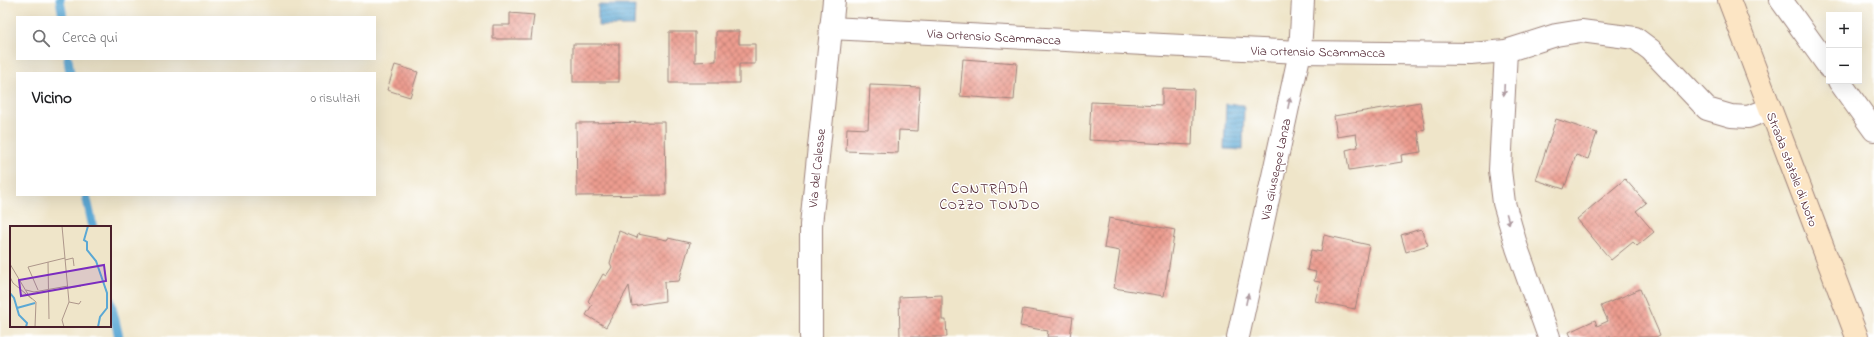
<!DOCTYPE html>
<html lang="it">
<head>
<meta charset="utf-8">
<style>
  body { margin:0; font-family:"Indie Flower",sans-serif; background:#f2f2f2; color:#202124 }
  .controls { position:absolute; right:12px; top:12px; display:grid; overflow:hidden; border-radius:0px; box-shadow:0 4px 16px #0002 }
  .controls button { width:36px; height:36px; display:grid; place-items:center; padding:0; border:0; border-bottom:1px solid #e0e0e0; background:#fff; color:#202124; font:20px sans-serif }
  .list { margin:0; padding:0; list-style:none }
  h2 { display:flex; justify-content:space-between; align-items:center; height:52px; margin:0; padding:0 16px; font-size:17px }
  h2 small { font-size:13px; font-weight:400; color:#757577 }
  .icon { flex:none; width:22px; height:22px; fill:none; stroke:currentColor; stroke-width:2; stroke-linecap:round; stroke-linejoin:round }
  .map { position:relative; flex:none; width:1874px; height:337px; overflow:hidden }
  .search { position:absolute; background:#fff; box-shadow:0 4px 16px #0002; left:16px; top:16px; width:360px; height:44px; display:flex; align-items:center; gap:10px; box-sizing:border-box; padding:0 14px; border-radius:0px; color:#757577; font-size:15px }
  .panel { position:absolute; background:#fff; box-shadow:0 4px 16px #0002; left:16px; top:72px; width:360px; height:124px; border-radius:0px }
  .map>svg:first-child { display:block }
  .water { fill:url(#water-rules); stroke:#526480 }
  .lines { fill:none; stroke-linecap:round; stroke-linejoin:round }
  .stream { stroke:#5ba8d4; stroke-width:9 }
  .building { fill:url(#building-cross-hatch) }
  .minor-casing { stroke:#9c827a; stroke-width:24 }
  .secondary-casing { stroke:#9c827a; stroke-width:24 }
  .minor { stroke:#fff; stroke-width:22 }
  .secondary { stroke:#fce5c4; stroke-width:22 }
  .oneway { fill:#ae9aa0 }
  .labels { text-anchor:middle; stroke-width:3; stroke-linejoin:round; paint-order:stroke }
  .street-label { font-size:13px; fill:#4a1f2b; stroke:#fff }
  .neighbourhood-label { font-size:14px; letter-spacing:1px; fill:#4a1f2b; stroke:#fff }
  .inset-river { fill:none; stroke:#5ba8d4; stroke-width:2 }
  .inset-road { fill:none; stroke:#ad968a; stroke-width:1 }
  .view { fill:#7b2cbf; fill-opacity:0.15; stroke:#7b2cbf; stroke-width:2 }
  .inset-edge { fill:none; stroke:#4a1f2b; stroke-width:2 }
</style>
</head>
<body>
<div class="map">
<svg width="1874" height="337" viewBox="0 0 1874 337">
  <defs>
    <pattern id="water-rules" width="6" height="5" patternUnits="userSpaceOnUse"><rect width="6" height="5" fill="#5ba8d4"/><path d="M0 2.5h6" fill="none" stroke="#4d88ac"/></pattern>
    <pattern id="building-cross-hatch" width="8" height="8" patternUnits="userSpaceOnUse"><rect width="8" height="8" fill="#ec9c8f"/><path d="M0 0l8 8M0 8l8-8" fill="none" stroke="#c17f75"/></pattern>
  </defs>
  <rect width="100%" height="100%" fill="#fff"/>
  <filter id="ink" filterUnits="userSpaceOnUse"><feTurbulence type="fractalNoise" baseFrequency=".025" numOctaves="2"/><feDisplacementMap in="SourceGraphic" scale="8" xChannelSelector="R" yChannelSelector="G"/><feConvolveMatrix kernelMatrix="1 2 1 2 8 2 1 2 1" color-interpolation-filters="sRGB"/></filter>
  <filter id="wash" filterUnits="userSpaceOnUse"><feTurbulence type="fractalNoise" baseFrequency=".012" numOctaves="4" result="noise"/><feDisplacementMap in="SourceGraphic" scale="16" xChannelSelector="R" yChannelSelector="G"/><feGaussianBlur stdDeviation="0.9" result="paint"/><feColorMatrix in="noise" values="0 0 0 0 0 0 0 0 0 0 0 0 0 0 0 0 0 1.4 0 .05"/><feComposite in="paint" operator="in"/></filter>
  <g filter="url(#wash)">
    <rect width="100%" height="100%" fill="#efe5c9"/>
    <!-- water -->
    <g class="water">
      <polygon points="598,5 635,5 634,26 598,26"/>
      <polygon points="1226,104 1244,105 1243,150 1224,149"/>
    </g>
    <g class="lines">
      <!-- stream -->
      <g class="stream">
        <polyline points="60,0 63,17"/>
        <polyline points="68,59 70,73"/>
        <polyline points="86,195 93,227"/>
        <polyline points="110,299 119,337"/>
      </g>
    </g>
    <g id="blocks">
      <!-- building -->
      <g class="building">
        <polygon points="510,13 534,15 531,39 493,39 493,25 510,25"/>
        <polygon points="716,31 739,31 739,44 755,44 755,64 739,64 739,83 669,83 669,32 695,32 695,62 716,61"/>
        <rect x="573" y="44" width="46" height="38"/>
        <polygon points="963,59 1017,63 1014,100 960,96"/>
        <polygon points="395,65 418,72 410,97 387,90"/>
        <polygon points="870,85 920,87 918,131 899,130 898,153 846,151 847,128 868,129"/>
        <polygon points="1162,88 1194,89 1192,145 1089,140 1091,102 1162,105"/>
        <polygon points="1420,102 1425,129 1418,131 1421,152 1401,155 1402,162 1349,170 1346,150 1358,147 1356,134 1337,137 1334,116"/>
        <polygon points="1556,119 1597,133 1588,159 1576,155 1564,189 1536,180"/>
        <polygon points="665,122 666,195 577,196 576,123"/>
        <polygon points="1625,179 1646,203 1636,211 1654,232 1637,246 1633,242 1611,260 1577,219"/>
        <polygon points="1109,218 1175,230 1164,296 1114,288 1120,251 1104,248"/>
        <polygon points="1421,229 1428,245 1406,252 1401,235"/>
        <polygon points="619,231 637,238 638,234 667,240 668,238 690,243 679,281 664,282 665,301 632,306 629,286 606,327 586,315 592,305 588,301 603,274 606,276 612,267 610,263"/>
        <polygon points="1324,235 1369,245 1355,309 1315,301 1320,282 1314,281 1316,272 1307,270 1311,250 1321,252"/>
        <polygon points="1640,289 1660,335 1656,337 1571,337 1569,332 1595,320 1597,326 1608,321 1601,306"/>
        <polygon points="942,295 942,320 946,320 947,337 900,337 899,297"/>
        <polygon points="1023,309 1073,317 1070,337 1047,337 1048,331 1020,326"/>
      </g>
    </g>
  </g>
  <g filter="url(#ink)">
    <use href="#blocks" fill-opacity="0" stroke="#9c827a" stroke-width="1"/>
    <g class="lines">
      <!-- minor casing -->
      <g class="minor-casing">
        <g id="minor">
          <polyline points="1781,0 1829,67"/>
          <polyline points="830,28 1300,52 1470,54 1506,51 1556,35 1581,31 1635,38 1651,50 1707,109 1731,116 1748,117 1770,109"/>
          <polyline points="1506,51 1500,170 1504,203 1517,248 1549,337"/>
          <polyline points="1839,81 1874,130"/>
          <polyline points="811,337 811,225 834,0"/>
          <polyline points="1238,337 1300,52 1303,0"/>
        </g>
      </g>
      <!-- secondary casing -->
      <g class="secondary-casing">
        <polyline id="secondary" points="1729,0 1857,337"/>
      </g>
      <!-- minor -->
      <use href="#minor" class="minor"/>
      <!-- secondary -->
      <use href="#secondary" class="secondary"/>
    </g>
    <!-- one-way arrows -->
    <defs><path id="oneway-solid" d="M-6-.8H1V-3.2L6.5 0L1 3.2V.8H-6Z"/></defs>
    <g class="oneway">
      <use href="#oneway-solid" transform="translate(1504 90) rotate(93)"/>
      <use href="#oneway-solid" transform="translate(1289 103) rotate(-78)"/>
      <use href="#oneway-solid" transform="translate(1508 219) rotate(74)"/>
      <use href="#oneway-solid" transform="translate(1247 299) rotate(-78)"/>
    </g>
  </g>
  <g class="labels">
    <!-- street labels -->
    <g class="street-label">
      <text transform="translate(994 36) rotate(3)" y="5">Via Ortensio Scammacca</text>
      <text transform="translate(1318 51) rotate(1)" y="5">Via Ortensio Scammacca</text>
      <text transform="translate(816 168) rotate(-84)" y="5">Via del Calesse</text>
      <text transform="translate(1275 169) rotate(-78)" y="5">Via Giuseppe Lanza</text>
      <text transform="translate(1793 169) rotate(69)" y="5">Strada statale di Noto</text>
    </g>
    <!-- neighbourhood labels -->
    <g class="neighbourhood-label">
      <text x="990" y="193">CONTRADA<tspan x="990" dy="16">COZZO TONDO</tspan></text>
    </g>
  </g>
  <!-- overview -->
  <g transform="translate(10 226)">
    <rect width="101" height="101" fill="#efe5c9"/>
    <path class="inset-river" d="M78 0 74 14 77 16V24L86 35 97 67V82L90 91 88 101M0 67 4 72 9 89 17 97 16 101M7 82 25 77"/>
    <path class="inset-road" d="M52 0 59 76 52 94 54 101M55 34 63 32 64 40M38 36 39 93M0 38 19 70 26 76 25 101M0 51 3 57 22 73M59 62 71 60M16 64 24 66 58 60M28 64 18 41 55 32M59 76 69 78 71 75"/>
    <path class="view" d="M94 39 96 55 11 70 9 54Z"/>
    <rect width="101" height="101" class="inset-edge"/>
  </g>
</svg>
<div class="controls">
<button>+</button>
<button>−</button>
</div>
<div class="search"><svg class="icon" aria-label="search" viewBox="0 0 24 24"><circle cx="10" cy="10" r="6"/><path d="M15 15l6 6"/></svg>Cerca qui</div>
<section class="panel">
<h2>Vicino<small>0 risultati</small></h2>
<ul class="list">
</ul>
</section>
</div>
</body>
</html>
